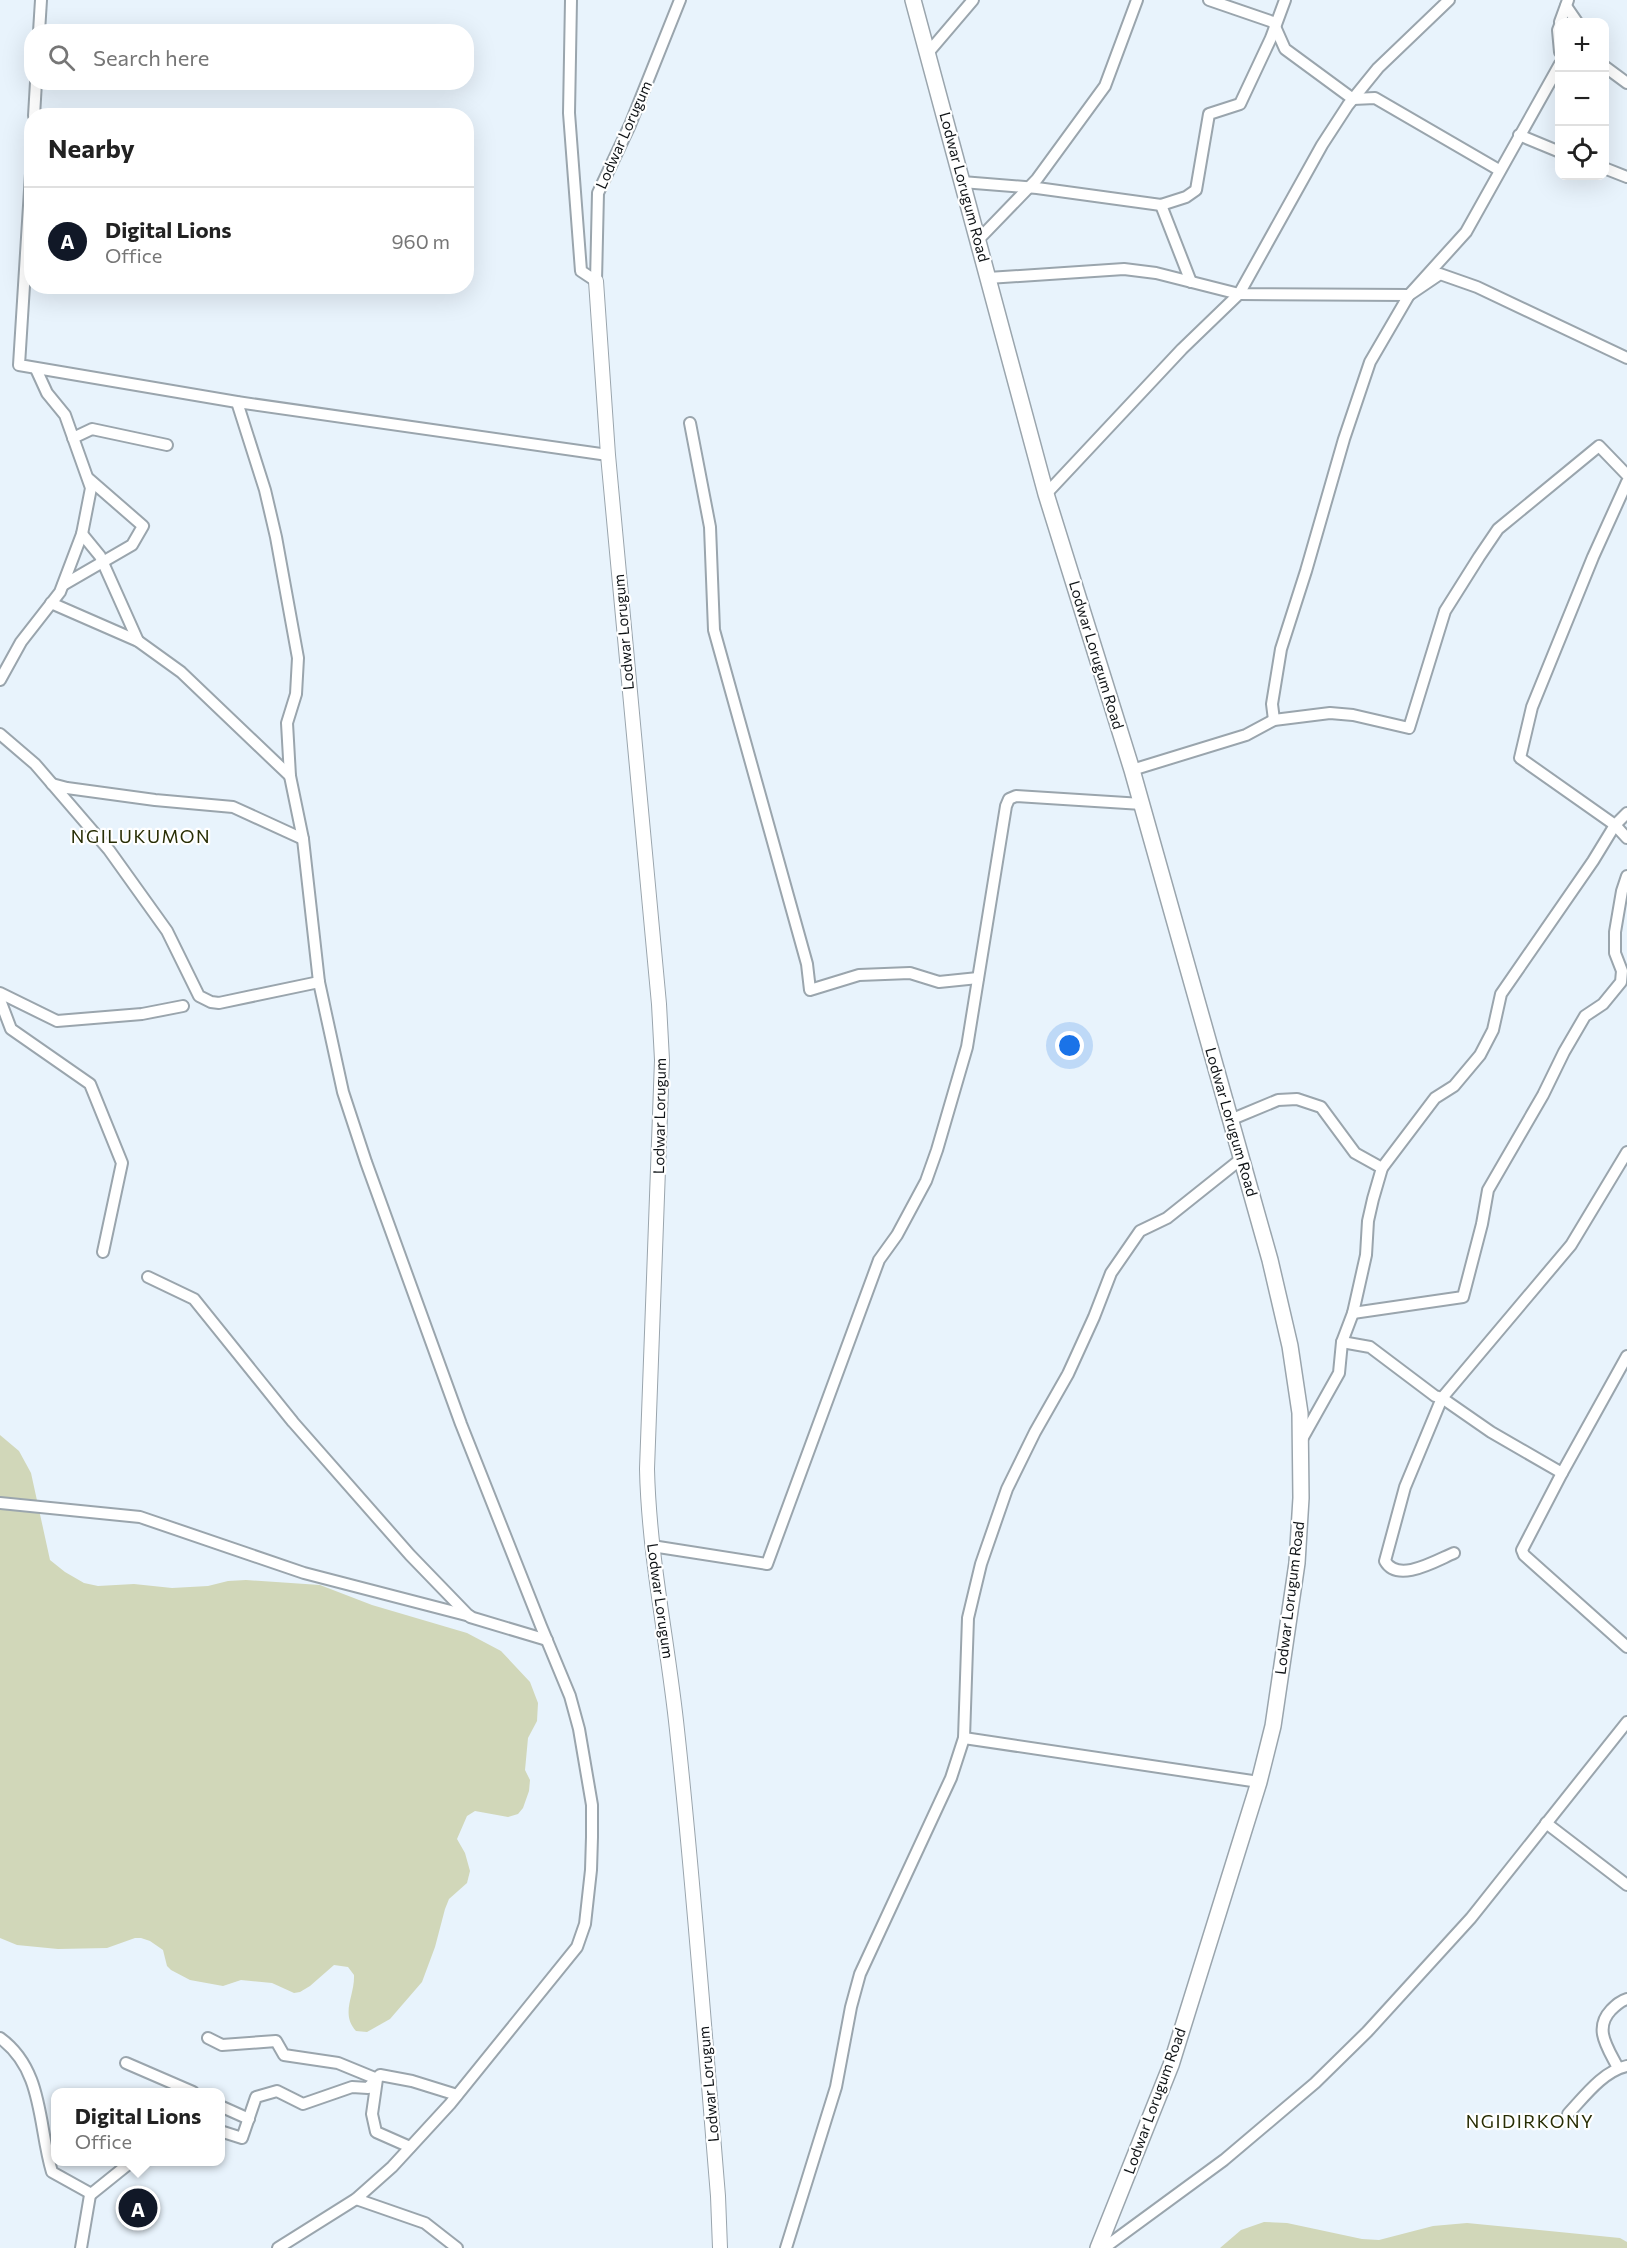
<!DOCTYPE html>
<html lang="en">
<head>
<meta charset="utf-8">
<style>
  body { margin:0; font-family:Commissioner,sans-serif; background:#f6f6f6; color:#222 }
  .controls { position:absolute; right:18px; top:18px; display:grid; overflow:hidden; border-radius:12px; box-shadow:0 6px 24px #0002 }
  .controls button { width:54px; height:54px; display:grid; place-items:center; padding:0; border:0; border-bottom:2px solid #e0e0e0; background:#fff; color:#222; font:30px sans-serif }
  .you { position:absolute; left:1070px; top:1046px; width:21px; height:21px; margin:-15px; border:4px solid #fff; border-radius:50%; background:#1a73e8; box-shadow:0 0 0 9px #1a73e833 }
  .badge { display:grid; place-items:center; width:39px; height:39px; border-radius:50%; background:#111827; color:#fff; font-size:20px; font-weight:700 }
  .pin { position:absolute; translate:-50% -50%; border:3px solid #fff; box-shadow:0 2px 6px #0006 }
  .popup { position:absolute; left:51px; top:2088px; width:174px; height:78px; box-sizing:border-box; display:grid; place-content:center; border-radius:12px; background:#fff; filter:drop-shadow(0 2px 4px #0005); font-size:20px; white-space:nowrap; color:#767676 }
  .popup b { font-size:22px; color:#222 }
  .popup::after { content:''; position:absolute; left:50%; top:100%; margin-left:-12px; border:12px solid transparent; border-top-color:#fff }
  .list { margin:0; padding:0; list-style:none }
  h2 { display:flex; justify-content:space-between; align-items:center; height:78px; margin:0; padding:0 24px; font-size:26px }
  h2 small { font-size:20px; font-weight:400; color:#767676 }
  .list li { display:grid; grid-template-columns:39px 1fr auto; gap:18px; align-items:center; box-sizing:border-box; height:108px; padding:0 24px; border-top:2px solid #e0e0e0 }
  .list b { display:block; font-size:22px; white-space:nowrap }
  .list p { margin:0; font-size:20px; white-space:nowrap; color:#767676 }
  .list em { font-size:20px; font-style:normal; color:#767676 }
  .icon { flex:none; width:33px; height:33px; fill:none; stroke:currentColor; stroke-width:2; stroke-linecap:round; stroke-linejoin:round }
  .map { position:relative; flex:none; width:1627px; height:2248px; overflow:hidden }
  .search { position:absolute; background:#fff; box-shadow:0 6px 24px #0002; left:24px; top:24px; width:450px; height:66px; display:flex; align-items:center; gap:15px; box-sizing:border-box; padding:0 21px; border-radius:24px; color:#767676; font-size:22px }
  .panel { position:absolute; background:#fff; box-shadow:0 6px 24px #0002; left:24px; top:108px; width:450px; height:186px; border-radius:24px }
  .map>svg:first-child { display:block }
  .green { fill:#d1d7b9 }
  .lines { fill:none; stroke-linecap:round; stroke-linejoin:round }
  .minor-casing { stroke:#9aa5ad; stroke-width:14 }
  .tertiary-casing { stroke:#9aa5ad; stroke-width:16 }
  .secondary-casing { stroke:#9aa5ad; stroke-width:18 }
  .minor { stroke:#fff; stroke-width:10 }
  .tertiary { stroke:#fff; stroke-width:14 }
  .secondary { stroke:#fff; stroke-width:15 }
  .labels { text-anchor:middle; stroke-width:4.5; stroke-linejoin:round; paint-order:stroke }
  .street-label { font-size:15px; fill:#101417; stroke:#fff }
  .quarter-label { font-size:18px; letter-spacing:1.5px; fill:#282e05; stroke:#fff }
</style>
</head>
<body>
<div class="map">
<svg width="1627" height="2248" viewBox="0 0 1627 2248">
  <rect width="100%" height="100%" fill="#e8f3fc"/>
  <!-- green -->
  <g class="green">
    <path d="M0 1435 19 1451 31 1473 50 1560 65 1572 84 1583 98 1586 134 1584 172 1588 208 1586 228 1581 246 1580 320 1585 372 1605 467 1633 501 1651 530 1682 538 1703 537 1721 528 1738 525 1770 530 1780 529 1791 523 1808 518 1814 508 1817 475 1811 467 1816 457 1839 465 1853 470 1871 467 1883 449 1899 445 1909 435 1947 422 1982 390 2019 367 2032 356 2031C340 2013 355 1996 354 1975L348 1967 334 1965 310 1986 300 1992 294 1993 272 1983 241 1980 223 1986 190 1980 171 1970 167 1966 163 1950 150 1941 141 1938H135L107 1948 58 1949 17 1945 0 1938Z"/>
    <polygon points="1264,2222 1287,2223 1362,2239 1379,2240 1433,2226 1467,2223 1620,2238 1627,2242 1627,2248 1220,2248 1241,2230"/>
  </g>
  <g class="lines">
    <!-- minor casing -->
    <g class="minor-casing">
      <g id="minor">
        <polyline points="571,0 569,113 581,271 596,281"/>
        <polyline points="1209,0 1273,22 1285,49 1353,99 1375,98 1499,170"/>
        <polyline points="1566,6 1577,22"/>
        <polyline points="1560,22 1568,0"/>
        <polyline points="1560,25 1558,30 1560,52"/>
        <polyline points="39,32 41,0"/>
        <polyline points="927,54 973,0"/>
        <polyline points="1604,66 1627,83"/>
        <polyline points="34,116 36,82"/>
        <polyline points="1519,135 1560,152"/>
        <polyline points="32,158 19,365 237,402 608,455"/>
        <polyline points="1604,168 1627,177"/>
        <polyline points="962,182 1037,188 1161,205 1186,197 1196,190 1209,114 1240,104 1271,38 1285,0"/>
        <polyline points="1161,205 1191,282"/>
        <polyline points="978,240 1037,179 1105,86 1137,0"/>
        <polyline points="988,278 1124,269 1156,273 1239,294 1409,295 1440,274 1477,287 1627,358"/>
        <polyline points="596,281 598,193 630,125 680,0"/>
        <polyline points="237,402 265,490 276,537 298,658 296,694 287,723 290,776 303,839 319,982 343,1092 366,1162 461,1424 541,1626 570,1696 579,1729 592,1805 592,1837 591,1870 585,1924 577,1947 450,2104 392,2167 356,2199 278,2248"/>
        <polyline points="690,423 710,527 714,630 807,964 810,990 859,975 910,973 939,982 978,978"/>
        <polyline points="73,438 92,429 167,445"/>
        <polyline points="1627,482 1593,557 1532,707 1520,758 1615,825 1627,838"/>
        <polyline points="1046,494 1182,349 1239,294 1322,145 1348,105 1378,68 1449,0"/>
        <polyline points="82,534 100,556 138,641"/>
        <polyline points="63,585 132,545 143,526 89,479"/>
        <polyline points="51,603 138,641 181,672 290,776"/>
        <polyline points="0,680 21,642 60,592 82,534 91,488 65,415 47,393 36,369"/>
        <polyline points="1274,720 1272,704 1281,649 1306,571 1344,439 1370,362 1409,295 1466,232 1560,64"/>
        <polyline points="0,734 35,764 109,850 167,931 199,996 211,1002 219,1003 319,982"/>
        <polyline points="1132,770 1246,735 1274,720 1330,713 1353,715 1409,728 1445,611 1479,557 1498,529 1599,446 1627,475"/>
        <polyline points="52,784 67,788 155,800 233,807 303,839"/>
        <polyline points="0,993 57,1021 142,1014 183,1006"/>
        <polyline points="0,1000 11,1029 90,1084 122,1163 103,1252"/>
        <polyline points="1230,1120 1278,1100 1297,1099 1321,1107 1355,1153 1382,1168"/>
        <polyline points="148,1277 194,1299 293,1422 410,1555 470,1617 547,1640"/>
        <polyline points="1353,1313 1463,1297 1482,1224 1488,1190 1543,1095 1564,1052 1585,1016 1603,1004 1621,982 1622,971 1615,953 1615,932 1622,891 1627,876"/>
        <polyline points="1342,1342 1370,1347 1435,1396 1442,1398 1491,1432 1562,1473"/>
        <polyline points="1627,1356 1562,1473 1522,1550 1524,1555 1627,1647"/>
        <polyline points="1302,1439 1339,1373 1342,1342 1353,1313 1366,1255 1368,1221 1373,1199 1382,1168 1435,1098 1454,1086 1480,1055 1493,1030 1501,994 1593,861 1615,825 1627,813"/>
        <polyline points="0,1503 140,1517 304,1573 470,1616"/>
        <polyline points="652,1546 767,1564 879,1260 897,1235 926,1181 937,1150 967,1047 1006,806 1009,799 1016,796 1142,804"/>
        <path d="M1454 1553C1437 1560 1398 1584 1385 1561L1405 1487 1442 1398 1571 1245 1627 1152"/>
        <polyline points="964,1738 1259,1782"/>
        <polyline points="1546,1823 1627,1885"/>
        <path d="M0 2038C44 2070 38 2126 52 2172L88 2192 90 2195 81 2248"/>
        <polyline points="208,2038 222,2045 276,2041 284,2055 338,2063 377,2079 372,2114 376,2132 410,2147"/>
        <polyline points="126,2063 193,2092"/>
        <path d="M1618 2068C1608 2048 1593 2029 1611 2010 1616 2005 1620 2001 1627 1999"/>
        <polyline points="220,2106 249,2119"/>
        <path d="M1568 2114C1584 2097 1603 2071 1627 2066"/>
        <polyline points="220,2131 242,2138 256,2097 277,2091 303,2104 352,2087 368,2088 380,2075 412,2081 457,2095"/>
        <polyline points="90,2195 131,2162"/>
        <polyline points="356,2199 425,2223 457,2248"/>
        <polyline points="786,2248 836,2087 851,2007 860,1974 951,1778 964,1738 968,1618 981,1564 1007,1489 1035,1432 1068,1374 1094,1317 1111,1273 1140,1231 1167,1218 1241,1159"/>
        <polyline points="1104,2248 1224,2160 1315,2083 1367,2032 1471,1918 1627,1722"/>
      </g>
    </g>
    <!-- tertiary casing -->
    <g class="tertiary-casing">
      <path id="tertiary" d="M596 281 608 455 659 1004 662 1060 647 1469C649 1557 668 1643 677 1730 694 1885 705 2040 718 2196L720 2248"/>
    </g>
    <!-- secondary casing -->
    <g class="secondary-casing">
      <polyline id="secondary" points="913,0 1046,494 1132,770 1270,1260 1290,1346 1300,1413 1301,1498 1297,1563 1273,1726 1259,1782 1171,2065 1098,2248"/>
    </g>
    <!-- minor -->
    <use href="#minor" class="minor"/>
    <!-- tertiary -->
    <use href="#tertiary" class="tertiary"/>
    <!-- secondary -->
    <use href="#secondary" class="secondary"/>
  </g>
  <g class="labels">
    <!-- street labels -->
    <g class="street-label">
      <text transform="translate(624 135) rotate(-66)" y="5">Lodwar Lorugum</text>
      <text transform="translate(964 187) rotate(75)" y="5">Lodwar Lorugum Road</text>
      <text transform="translate(624 632) rotate(-95)" y="5">Lodwar Lorugum</text>
      <text transform="translate(1096 655) rotate(73)" y="5">Lodwar Lorugum Road</text>
      <text transform="translate(660 1116) rotate(-89)" y="5">Lodwar Lorugum</text>
      <text transform="translate(1231 1122) rotate(74)" y="5">Lodwar Lorugum Road</text>
      <text transform="translate(1290 1598) rotate(-83)" y="5">Lodwar Lorugum Road</text>
      <text transform="translate(660 1601) rotate(82)" y="5">Lodwar Lorugum</text>
      <text transform="translate(709 2084) rotate(-95)" y="5">Lodwar Lorugum</text>
      <text transform="translate(1155 2101) rotate(-70)" y="5">Lodwar Lorugum Road</text>
    </g>
    <!-- quarter labels -->
    <g class="quarter-label">
      <text x="141" y="843">NGILUKUMON</text>
      <text x="1530" y="2128">NGIDIRKONY</text>
    </g>
  </g>
</svg>
<div class="controls">
<button>+</button>
<button>−</button>
<button><svg class="icon" aria-label="locate" viewBox="0 0 24 24"><circle cx="12" cy="12" r="6"/><path d="M12 2v4M12 18v4M2 12h4M18 12h4"/></svg></button>
</div>
<div class="you"></div>
<div class="pin badge" style="left:138px;top:2208px">A</div>
<div class="popup"><b>Digital Lions</b>Office</div>
<div class="search"><svg class="icon" aria-label="search" viewBox="0 0 24 24"><circle cx="10" cy="10" r="6"/><path d="M15 15l6 6"/></svg>Search here</div>
<section class="panel">
<h2>Nearby<small></small></h2>
<ul class="list">
<li><span class="badge">A</span><div><b>Digital Lions</b><p>Office</p></div><em>960 m</em></li>
</ul>
</section>
</div>
</body>
</html>
